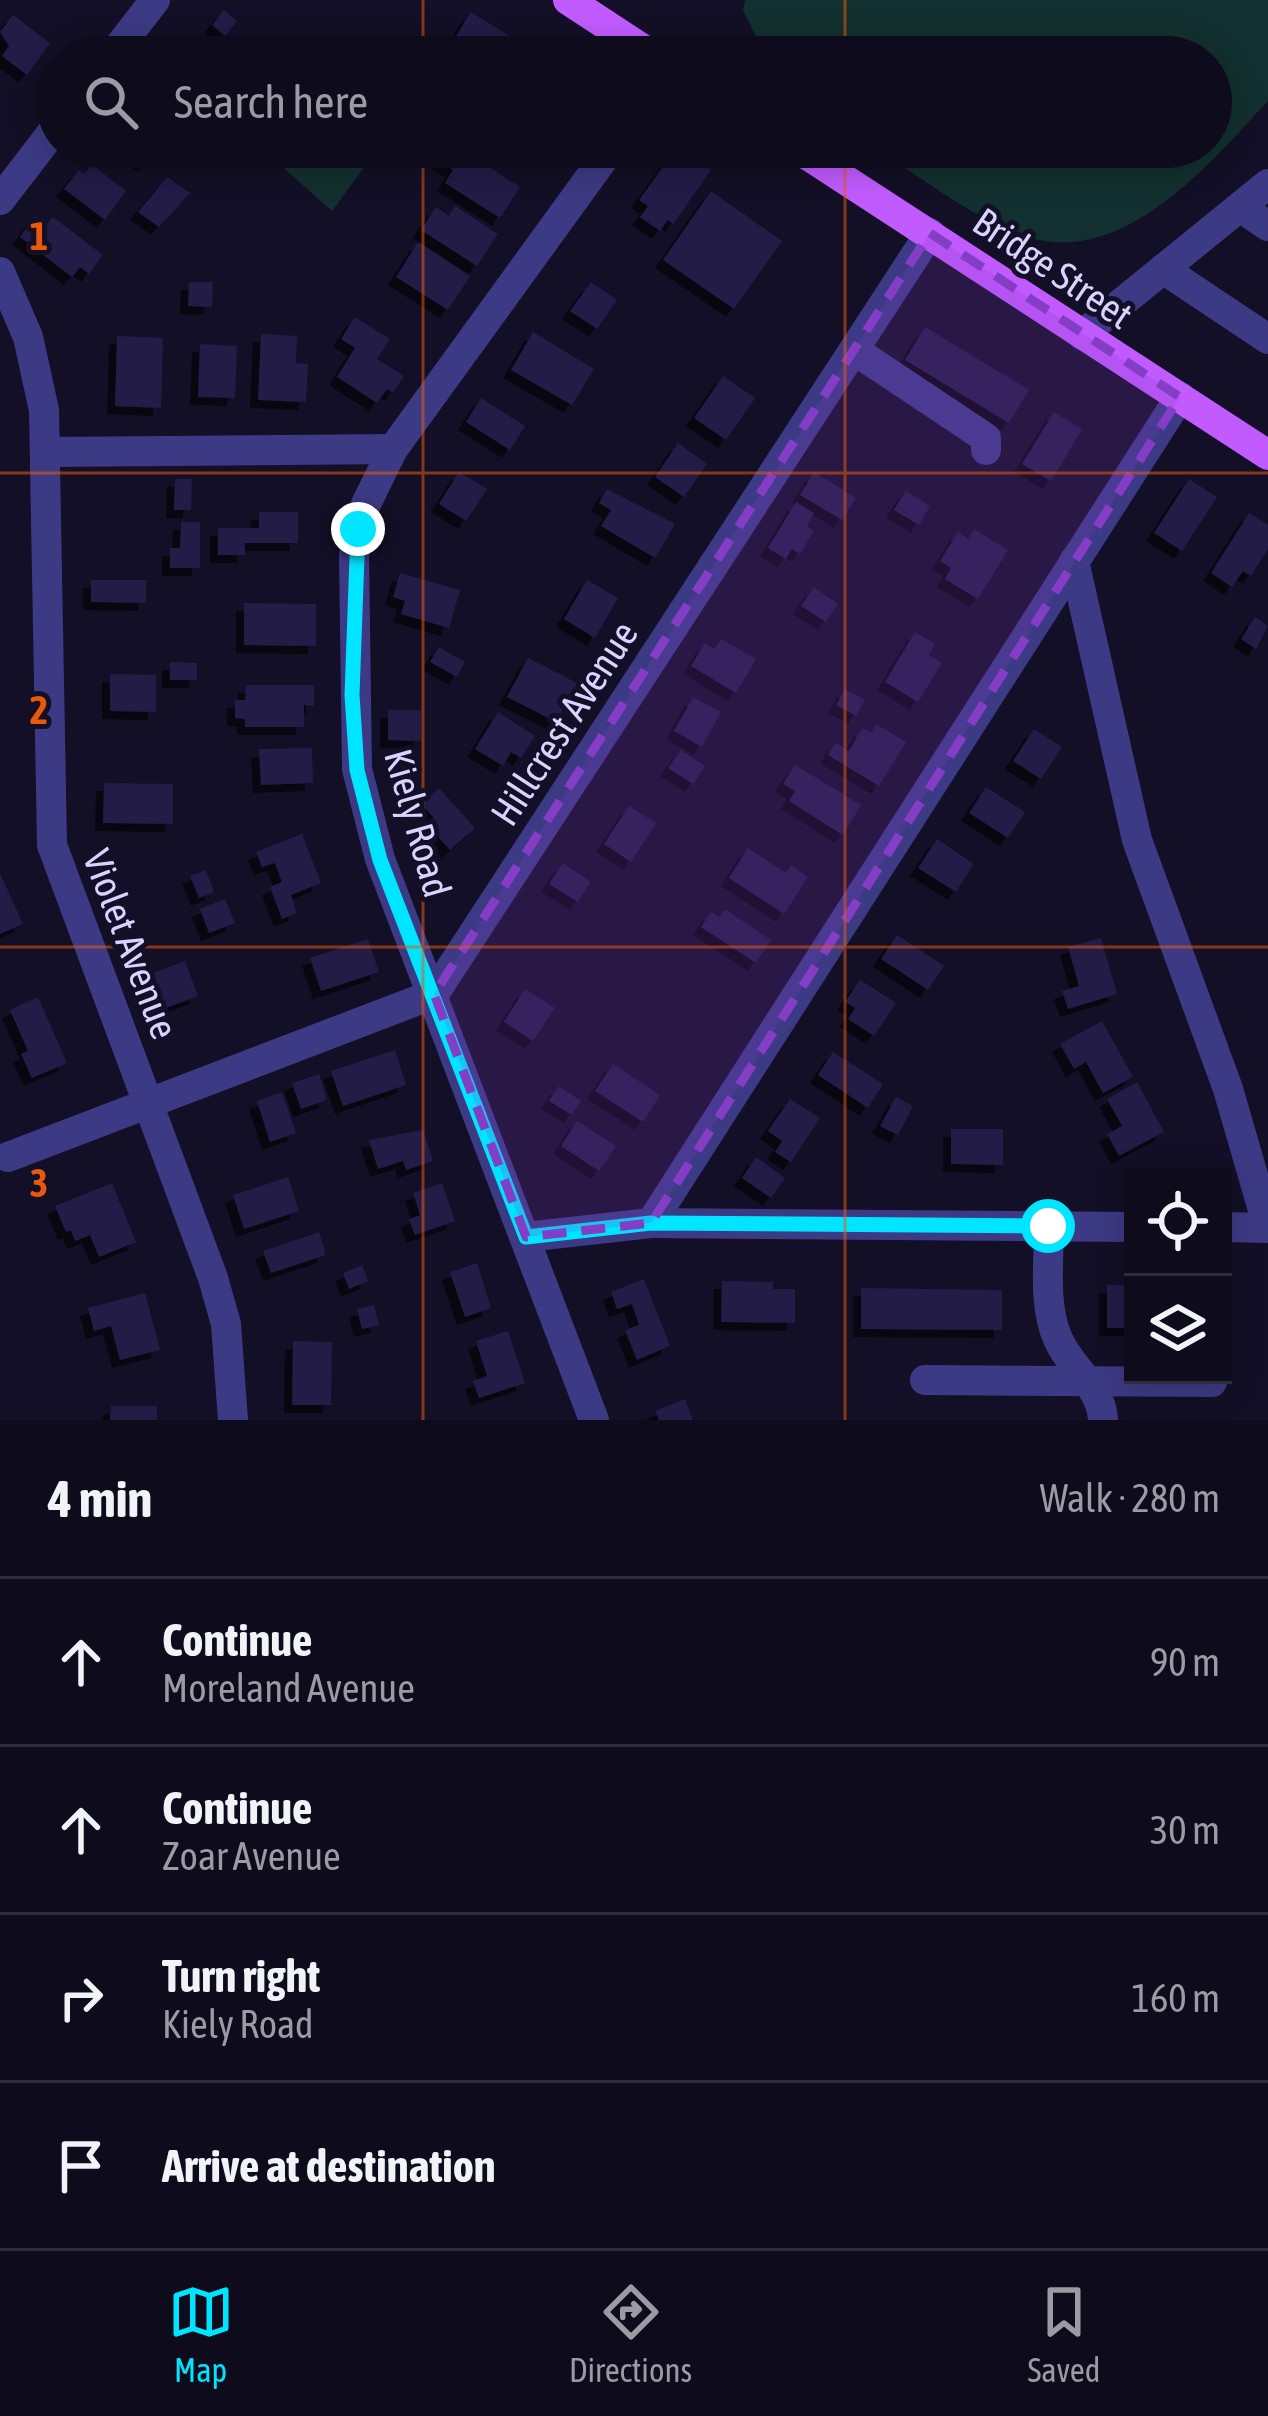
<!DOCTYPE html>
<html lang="en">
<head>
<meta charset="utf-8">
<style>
  body { margin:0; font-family:"Asap Condensed",sans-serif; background:#171425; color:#f1f3f6 }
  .controls { position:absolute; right:36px; bottom:36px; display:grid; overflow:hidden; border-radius:0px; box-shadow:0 6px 30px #0003 }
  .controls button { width:108px; height:108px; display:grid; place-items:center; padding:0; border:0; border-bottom:3px solid #2e2b3b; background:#0e0b1c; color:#f1f3f6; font:60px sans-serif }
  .stop { position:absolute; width:36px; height:36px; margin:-27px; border:9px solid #00e5ff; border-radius:50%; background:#fff }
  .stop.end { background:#00e5ff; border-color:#fff; box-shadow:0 3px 12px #0008 }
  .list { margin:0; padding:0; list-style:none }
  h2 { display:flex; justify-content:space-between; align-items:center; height:156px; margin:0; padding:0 48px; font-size:51px }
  h2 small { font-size:39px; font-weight:400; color:#9b9ba3 }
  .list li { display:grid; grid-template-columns:78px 1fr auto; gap:36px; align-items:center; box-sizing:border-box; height:168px; padding:0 48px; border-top:3px solid #2e2b3b }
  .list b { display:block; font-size:45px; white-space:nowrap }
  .list p { margin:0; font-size:39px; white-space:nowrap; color:#9b9ba3 }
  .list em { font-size:39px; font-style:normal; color:#9b9ba3 }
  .icon { flex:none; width:66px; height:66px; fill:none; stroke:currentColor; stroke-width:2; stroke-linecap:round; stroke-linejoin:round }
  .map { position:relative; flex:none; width:1268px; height:1420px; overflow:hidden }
  .search { position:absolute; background:#0e0b1c; box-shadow:0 6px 30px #0003; left:36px; right:36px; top:36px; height:132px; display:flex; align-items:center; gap:30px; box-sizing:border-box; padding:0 42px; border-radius:66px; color:#9b9ba3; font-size:45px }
  .sheet { height:828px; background:#0e0b1c }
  nav { display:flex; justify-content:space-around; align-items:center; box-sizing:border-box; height:168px; border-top:3px solid #2e2b3b; background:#0e0b1c; font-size:33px; color:#9b9ba3 }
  nav a { display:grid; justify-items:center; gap:6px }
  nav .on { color:#00e5ff }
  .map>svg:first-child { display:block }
  .green { fill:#12302f }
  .building { fill:#241b47; filter:url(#shadow) }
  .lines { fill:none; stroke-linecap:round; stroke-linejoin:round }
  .minor { stroke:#3d3a85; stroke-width:30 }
  .major { stroke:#c25bff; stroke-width:30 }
  .route { stroke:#00e5ff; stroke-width:15 }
  .marked { fill:#843dc5; fill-opacity:0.2; stroke:#843dc5; stroke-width:9; stroke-dasharray:24 15; stroke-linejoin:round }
  .grid { fill:none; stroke:#e8590c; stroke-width:3; stroke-opacity:0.55 }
  .labels { text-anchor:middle; stroke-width:10; stroke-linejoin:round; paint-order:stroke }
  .street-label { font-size:39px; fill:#d9d4ff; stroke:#130f26 }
  .grid-label { font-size:39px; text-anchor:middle; font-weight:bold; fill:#e8590c; stroke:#130f26; stroke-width:10; stroke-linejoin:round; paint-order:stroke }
</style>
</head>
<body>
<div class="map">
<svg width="1268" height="1420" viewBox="0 0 1268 1420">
  <defs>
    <filter id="shadow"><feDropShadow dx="-8" dy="8" stdDeviation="0" flood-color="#0009"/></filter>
  </defs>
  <rect width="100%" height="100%" fill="#130f26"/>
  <!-- green -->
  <g class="green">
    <path d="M745 0H1268V101C1211 162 1126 265 1031 238 972 221 922 174 868 147H1211V57H766L743 10Z"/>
    <polygon points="260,147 379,147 332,211"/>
  </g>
  <!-- building -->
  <g class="building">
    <polygon points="224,10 237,21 225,36 212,25"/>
    <polygon points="471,12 530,49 525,57 443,57"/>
    <polygon points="13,15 50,43 27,75 2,56 9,46 0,32"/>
    <polygon points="194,45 202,57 171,57 179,47 188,54"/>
    <polygon points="124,147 159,147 146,164"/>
    <polygon points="447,147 457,147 520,187 500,218 445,183 453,170 439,161"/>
    <polygon points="677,147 711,170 673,224 668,220 660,231 640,217 648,206 639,200"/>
    <polygon points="92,165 126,191 105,220 64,189 79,170 84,174"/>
    <polygon points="167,177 190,193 159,227 138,212"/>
    <polygon points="711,191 782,241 734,309 663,260"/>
    <polygon points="455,206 498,234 477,266 421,230 436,207 449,216"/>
    <polygon points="36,216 47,224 53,217 103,255 89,274 80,267 72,277 20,237"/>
    <polygon points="418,242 470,276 448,310 396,277"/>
    <polygon points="189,282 213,282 212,307 188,306"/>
    <polygon points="591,282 617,300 597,329 570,311"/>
    <polygon points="355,317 390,339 377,359 404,376 393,393 387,389 377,403 337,377 355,348 341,339"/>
    <polygon points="925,327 1029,390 1009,423 905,360"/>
    <polygon points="533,332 594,369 572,405 511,370"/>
    <polygon points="261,334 297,336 296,363 308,364 306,402 258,400"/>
    <polygon points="117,336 163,338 161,408 115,406"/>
    <polygon points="200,344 237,346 235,398 198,397"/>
    <polygon points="723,376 755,398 726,440 694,418"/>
    <polygon points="481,398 525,426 510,450 466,422"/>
    <polygon points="1054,412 1082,429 1051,481 1022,464"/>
    <polygon points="678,443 707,464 684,497 655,477"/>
    <polygon points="459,472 487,489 466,521 439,504"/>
    <polygon points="814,472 856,498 842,520 800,495"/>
    <polygon points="175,479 192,479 191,510 174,510"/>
    <polygon points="1189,479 1217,497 1182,551 1154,533"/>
    <polygon points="607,489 675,524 655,558 601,526 611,510 599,503"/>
    <polygon points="906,491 930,506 919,525 894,510"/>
    <polygon points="796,502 814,513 807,526 814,531 800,554 792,549 786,559 768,548"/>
    <polygon points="259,512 298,512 298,543 245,543 245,555 218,555 218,528 259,528"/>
    <polygon points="1249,513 1268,525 1268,549 1251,576 1243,571 1232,587 1211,573"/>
    <polygon points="181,522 200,522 200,568 170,568 170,548 180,548"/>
    <polygon points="974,529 1008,550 978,599 945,579 951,568 940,561 958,532 968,539"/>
    <polygon points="400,573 460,590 449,628 401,614 405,601 393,597"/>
    <polygon points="91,580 146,580 146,603 91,602"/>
    <polygon points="587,580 618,598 595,638 564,619"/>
    <polygon points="814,587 838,604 826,622 801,606"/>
    <polygon points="244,603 316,604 316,646 244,645"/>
    <polygon points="1255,617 1268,626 1256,649 1241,639"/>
    <polygon points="915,632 935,644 929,655 942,663 918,702 885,682"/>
    <polygon points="721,639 756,659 736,693 691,666 705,643 714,649"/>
    <polygon points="439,647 465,662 457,677 430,662"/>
    <polygon points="528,658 577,683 556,722 507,697"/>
    <polygon points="170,662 197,663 197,680 170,680"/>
    <polygon points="110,674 156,675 156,712 110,711"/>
    <polygon points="246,685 314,685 314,706 304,705 304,727 245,727 245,719 235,718 235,700 245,700"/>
    <polygon points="845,689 865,700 856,716 836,705"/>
    <polygon points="693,697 721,712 702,747 674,731"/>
    <polygon points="388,710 421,710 421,741 388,740"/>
    <polygon points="498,712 535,736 521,758 511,752 503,766 475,749"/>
    <polygon points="876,724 906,742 879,786 828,755 836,743 849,751 862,728 871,733"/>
    <polygon points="1034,729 1062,747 1041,779 1013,761"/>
    <polygon points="312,748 313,783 261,785 259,749"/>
    <polygon points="681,750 705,766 693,784 668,768"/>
    <polygon points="795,765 861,805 843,835 789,801 795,791 783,784"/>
    <polygon points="104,783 173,784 173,824 103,823"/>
    <polygon points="986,787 1025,812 1008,838 969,813"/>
    <polygon points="439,788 475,828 450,850 427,824 434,818 421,804"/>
    <polygon points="629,806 656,823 631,862 604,844"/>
    <polygon points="302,834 321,883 291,895 297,913 282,919 270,887 282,882 275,863 262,867 256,852"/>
    <polygon points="937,839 974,864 956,892 918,868"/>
    <polygon points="748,848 786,873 791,865 808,877 784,914 729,878"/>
    <polygon points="563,863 591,882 578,902 549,884"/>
    <polygon points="206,870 214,892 199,898 190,876"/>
    <polygon points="0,873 23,924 0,934"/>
    <polygon points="225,899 235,923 209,933 200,909"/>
    <polygon points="725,909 771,940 756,963 701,927 711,912 720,917"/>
    <polygon points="897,935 944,966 928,990 881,959"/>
    <polygon points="1101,938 1117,994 1068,1009 1062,991 1079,986 1068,947"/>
    <polygon points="368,939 379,972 321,991 310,958"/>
    <polygon points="185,961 198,996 166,1008 153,973"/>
    <polygon points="860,980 896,1003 874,1036 848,1019 855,1008 845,1002"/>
    <polygon points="525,989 555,1008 533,1041 504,1022"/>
    <polygon points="38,997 67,1063 32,1078 21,1054 28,1051 10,1010"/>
    <polygon points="1102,1021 1133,1077 1103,1093 1086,1062 1074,1069 1060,1044"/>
    <polygon points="395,1050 406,1085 343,1106 331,1071"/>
    <polygon points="833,1052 883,1084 868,1108 818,1075"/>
    <polygon points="613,1064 660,1095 643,1122 595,1091"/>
    <polygon points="319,1074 327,1100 301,1109 292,1083"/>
    <polygon points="1137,1082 1164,1132 1119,1156 1107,1134 1122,1126 1107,1099"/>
    <polygon points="559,1086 581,1101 572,1115 549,1101"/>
    <polygon points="282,1092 296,1133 270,1142 257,1101"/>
    <polygon points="896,1097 913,1106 898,1135 880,1126"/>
    <polygon points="790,1099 820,1118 791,1162 775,1152 782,1141 768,1131"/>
    <polygon points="577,1121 616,1146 599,1171 561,1146"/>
    <polygon points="951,1129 1003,1129 1003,1165 951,1164"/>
    <polygon points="423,1130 433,1161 406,1170 403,1161 378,1169 369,1140"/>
    <polygon points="756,1157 785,1178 771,1198 742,1178"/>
    <polygon points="288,1177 299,1211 244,1229 233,1195"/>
    <polygon points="112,1183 136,1242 99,1257 90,1235 75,1241 71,1230 66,1232 55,1206"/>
    <polygon points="442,1183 455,1221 415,1235 409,1219 420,1215 413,1193"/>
    <polygon points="319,1232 326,1255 271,1273 263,1251"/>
    <polygon points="477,1263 491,1308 465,1317 450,1272"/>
    <polygon points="362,1265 368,1281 349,1289 343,1273"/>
    <polygon points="644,1279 670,1346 637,1360 625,1330 639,1325 632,1304 617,1309 611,1292"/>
    <polygon points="722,1281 773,1282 773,1289 795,1289 795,1323 721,1322"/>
    <rect x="1107" y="1285" width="26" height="43"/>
    <polygon points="861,1288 1002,1290 1002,1330 861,1329"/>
    <polygon points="145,1293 160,1350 120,1360 111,1326 94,1331 88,1308"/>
    <polygon points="374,1305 379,1325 362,1329 357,1309"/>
    <polygon points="508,1331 525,1383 479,1398 473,1381 487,1376 476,1341"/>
    <polygon points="293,1341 332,1342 331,1405 292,1405"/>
    <polygon points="685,1399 693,1420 659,1420 655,1411"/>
    <polygon points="111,1406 157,1406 157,1420 110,1420"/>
  </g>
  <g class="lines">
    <!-- minor -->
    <g class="minor">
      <polyline points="111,57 155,0"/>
      <polyline points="0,200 57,126"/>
      <polyline points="1240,207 1268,226"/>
      <polyline points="1163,269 1268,339"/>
      <polyline points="0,272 28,337 44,410 52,845 213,1278 226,1324 233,1420"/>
      <polyline points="1082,335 1268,184"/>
      <polyline points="854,350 986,438 986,450"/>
      <polyline points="47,452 393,449"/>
      <polyline points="1074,561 1137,840 1228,1089 1268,1227"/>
      <polyline points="8,1157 434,994 930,233"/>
      <polyline points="651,1223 1133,1227"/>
      <path d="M1049 1226C1049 1261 1043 1306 1058 1339 1070 1368 1102 1387 1103 1420"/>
      <polyline points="1223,1227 1268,1228"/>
      <polyline points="526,1237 651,1223 1180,397"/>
      <polyline points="925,1380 1212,1382"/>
      <polyline points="594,1420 380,859 357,769 354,555 366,504 393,449 612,147"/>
    </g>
    <!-- major -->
    <g class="major">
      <polyline points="568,0 655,57"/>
      <polyline points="795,147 1268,455"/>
    </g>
  </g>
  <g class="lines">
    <!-- route -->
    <polyline class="route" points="358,529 352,695 357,770 380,860 526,1237 651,1223 1048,1226"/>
  </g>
  <!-- marked area -->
  <path class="marked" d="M930 233 1180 397 651 1223 526 1237 434 994Z"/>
  <!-- grid -->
  <path class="grid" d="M423 0V57M845 0V57M423 147V1420M845 147V1420M0 473H1268M0 947H1268"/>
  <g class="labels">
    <!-- street labels -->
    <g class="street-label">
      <text transform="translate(1053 268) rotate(34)" y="14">Bridge Street</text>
      <text transform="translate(564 723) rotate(-57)" y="14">Hillcrest Avenue</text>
      <text transform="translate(418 823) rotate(74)" y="14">Kiely Road</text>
      <text transform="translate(131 944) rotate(69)" y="14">Violet Avenue</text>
    </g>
  </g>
  <g class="grid-label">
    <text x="39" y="250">1</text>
    <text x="39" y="724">2</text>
    <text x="39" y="1197">3</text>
  </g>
</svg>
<div class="controls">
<button><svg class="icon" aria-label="locate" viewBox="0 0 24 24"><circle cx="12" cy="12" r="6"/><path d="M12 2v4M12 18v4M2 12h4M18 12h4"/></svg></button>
<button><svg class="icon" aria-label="layers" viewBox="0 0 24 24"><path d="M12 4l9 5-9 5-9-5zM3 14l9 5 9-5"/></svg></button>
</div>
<div class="stop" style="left:1048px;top:1226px"></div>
<div class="stop end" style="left:358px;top:529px"></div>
<div class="search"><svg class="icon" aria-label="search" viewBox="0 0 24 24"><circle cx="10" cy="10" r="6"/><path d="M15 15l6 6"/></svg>Search here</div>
</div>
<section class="sheet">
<h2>4 min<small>Walk · 280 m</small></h2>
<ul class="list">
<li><svg class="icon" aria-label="ahead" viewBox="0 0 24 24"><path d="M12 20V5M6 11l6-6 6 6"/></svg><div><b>Continue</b><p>Moreland Avenue</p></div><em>90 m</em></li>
<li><svg class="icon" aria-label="ahead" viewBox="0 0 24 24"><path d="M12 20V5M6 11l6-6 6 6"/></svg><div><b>Continue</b><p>Zoar Avenue</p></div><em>30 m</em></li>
<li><svg class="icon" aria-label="right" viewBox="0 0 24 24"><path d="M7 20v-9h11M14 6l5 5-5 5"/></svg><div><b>Turn right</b><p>Kiely Road</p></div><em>160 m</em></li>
<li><svg class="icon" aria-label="arrive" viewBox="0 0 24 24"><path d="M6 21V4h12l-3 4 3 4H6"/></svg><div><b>Arrive at destination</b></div></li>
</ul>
</section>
<nav>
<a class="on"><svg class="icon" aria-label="map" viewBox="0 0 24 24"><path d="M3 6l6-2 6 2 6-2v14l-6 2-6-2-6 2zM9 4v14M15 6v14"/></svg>Map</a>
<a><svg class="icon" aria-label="directions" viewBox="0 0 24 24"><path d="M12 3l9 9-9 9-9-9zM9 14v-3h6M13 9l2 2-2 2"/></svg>Directions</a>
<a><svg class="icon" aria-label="saved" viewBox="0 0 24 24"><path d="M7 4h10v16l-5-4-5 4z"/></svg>Saved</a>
</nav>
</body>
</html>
